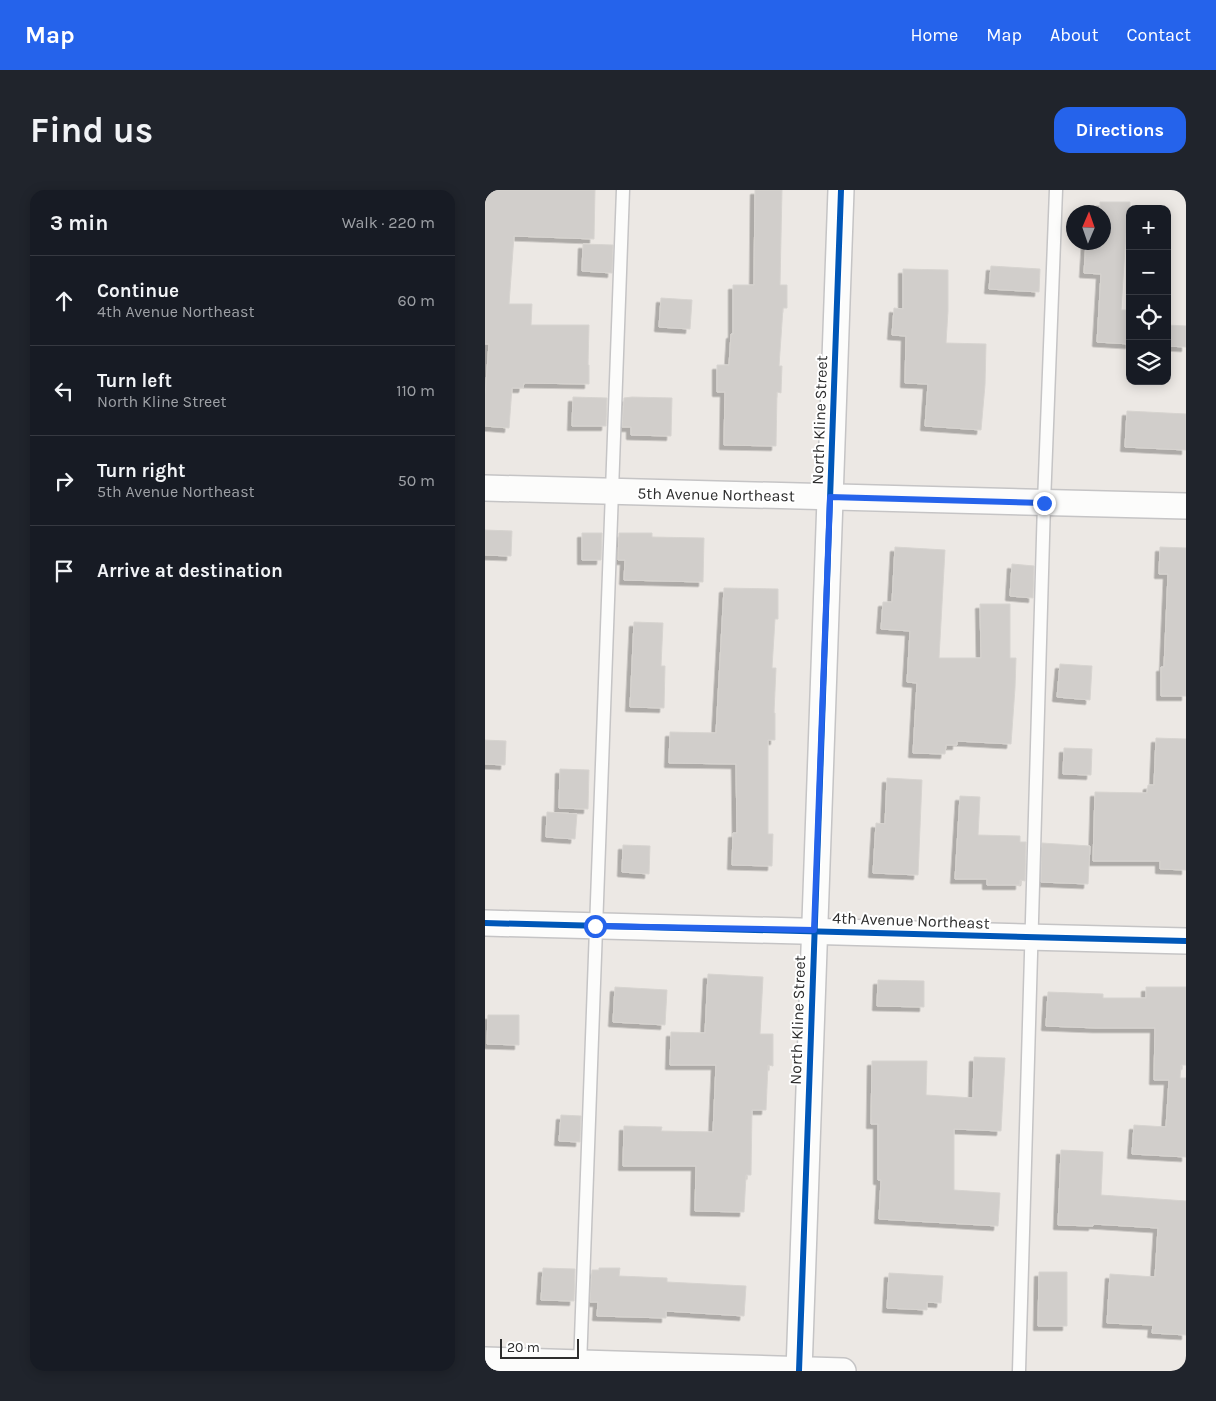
<!DOCTYPE html>
<html lang="en">
<head>
<meta charset="utf-8">
<style>
  body { margin:0; font-family:Karla,sans-serif; background:#20242c; color:#f1f3f6 }
  .controls { position:absolute; right:15px; top:15px; display:grid; overflow:hidden; border-radius:10px; box-shadow:0 2px 12px #0003 }
  .controls button { width:45px; height:45px; display:grid; place-items:center; padding:0; border:0; border-bottom:1px solid #363941; background:#171b24; color:#f1f3f6; font:25px sans-serif }
  .compass { position:absolute; left:581px; top:15px; width:45px; height:45px; border-radius:50%; background:#171b24; box-shadow:0 2px 12px #0003; rotate:2deg }
  .scale { position:absolute; left:15px; bottom:12px; width:79px; box-sizing:border-box; padding-left:5px; border:2px solid #2e2e2e; border-top:0; font-size:14px; line-height:18px; white-space:nowrap; color:#2e2e2e; -webkit-text-stroke:4px #fff; paint-order:stroke }
  .stop { position:absolute; width:15px; height:15px; margin:-11px; border:4px solid #2563eb; border-radius:50%; background:#fff }
  .stop.end { background:#2563eb; border-color:#fff; box-shadow:0 1px 5px #0008 }
  .list { margin:0; padding:0; list-style:none }
  h2 { display:flex; justify-content:space-between; align-items:center; height:65px; margin:0; padding:0 20px; font-size:21px }
  h2 small { font-size:16px; font-weight:400; color:#9ea1a6 }
  .list li { display:grid; grid-template-columns:32px 1fr auto; gap:15px; align-items:center; box-sizing:border-box; height:90px; padding:0 20px; border-top:1px solid #363941 }
  .list b { display:block; font-size:19px; white-space:nowrap }
  .list p { margin:0; font-size:16px; white-space:nowrap; color:#9ea1a6 }
  .list em { font-size:16px; font-style:normal; color:#9ea1a6 }
  .icon { flex:none; width:28px; height:28px; fill:none; stroke:currentColor; stroke-width:2; stroke-linecap:round; stroke-linejoin:round }
  .map { position:relative; flex:none; width:701px; height:1181px; overflow:hidden; border-radius:15px }
  header { display:flex; align-items:center; gap:30px; box-sizing:border-box; height:70px; padding:0 25px; background:#2563eb; color:#fff }
  header strong { font-size:24px }
  nav { display:flex; gap:28px; margin-inline-start:auto; font-size:18px }
  .intro { display:flex; align-items:center; justify-content:space-between; box-sizing:border-box; height:120px; padding:0 30px }
  h1 { margin:0; font-size:35px }
  .button { padding:12px 22px; border-radius:15px; background:#2563eb; color:#fff; font-size:18px; font-weight:700 }
  main { display:flex; gap:30px; padding:0 30px }
  aside { flex:1; background:#171b24; border-radius:15px; box-shadow:0 2px 12px #0003 }
  .map>svg:first-child { display:block }
  .building { fill:#d1cecb; stroke:#d7d4d0; filter:url(#shadow) }
  .lines { fill:none; stroke-linecap:round; stroke-linejoin:round }
  .service-casing { stroke:#c5c4c5; stroke-width:15 }
  .minor-casing { stroke:#c5c4c5; stroke-width:28 }
  .service { stroke:#fcfcfb; stroke-width:12 }
  .minor { stroke:#fcfcfb; stroke-width:25 }
  .cycleway-casing { stroke:#fff; stroke-width:9 }
  .cycleway { stroke:#0057b8; stroke-width:6 }
  .route { stroke:#2563eb; stroke-width:6 }
  .labels { text-anchor:middle; stroke-width:4; stroke-linejoin:round; paint-order:stroke }
  .street-label { font-size:16px; fill:#2e2e2e; stroke:#fff }
</style>
</head>
<body>
<header>
<strong>Map</strong>
<nav><a>Home</a><a>Map</a><a>About</a><a>Contact</a></nav>
</header>
<div class="intro"><h1>Find us</h1><a class="button">Directions</a></div>
<main>
<aside>
<h2>3 min<small>Walk · 220 m</small></h2>
<ul class="list">
<li><svg class="icon" aria-label="ahead" viewBox="0 0 24 24"><path d="M12 20V5M6 11l6-6 6 6"/></svg><div><b>Continue</b><p>4th Avenue Northeast</p></div><em>60 m</em></li>
<li><svg class="icon" aria-label="left" viewBox="0 0 24 24"><path d="M17 20v-9H6M10 6l-5 5 5 5"/></svg><div><b>Turn left</b><p>North Kline Street</p></div><em>110 m</em></li>
<li><svg class="icon" aria-label="right" viewBox="0 0 24 24"><path d="M7 20v-9h11M14 6l5 5-5 5"/></svg><div><b>Turn right</b><p>5th Avenue Northeast</p></div><em>50 m</em></li>
<li><svg class="icon" aria-label="arrive" viewBox="0 0 24 24"><path d="M6 21V4h12l-3 4 3 4H6"/></svg><div><b>Arrive at destination</b></div></li>
</ul>
</aside>
<div class="map">
<svg width="701" height="1181" viewBox="0 0 701 1181">
  <defs>
    <filter id="shadow"><feDropShadow dx="-4.5" dy="4.5" stdDeviation="0" flood-color="#0004"/></filter>
  </defs>
  <rect width="100%" height="100%" fill="#ece8e4"/>
  <!-- building -->
  <g class="building">
    <polygon points="0,0 110,0 109,49 29,46 24,114 47,114 46,135 104,135 103,175 104,175 104,194 39,193 38,198 27,198 24,238 0,236 0,206 4,154 0,154"/>
    <polygon points="270,0 297,0 295,95 302,95 302,118 298,118 294,176 297,176 296,203 292,202 291,256 239,255 240,202 232,202 232,175 244,175 246,144 248,144 248,95 269,95"/>
    <polygon points="615,12 645,12 645,43 641,43 636,120 645,120 645,154 612,152 616,84 599,83 601,52 618,52 618,22 615,22"/>
    <polygon points="98,54 128,55 127,83 97,81"/>
    <polygon points="506,76 555,79 554,102 504,99"/>
    <polygon points="418,79 463,80 463,121 461,153 501,154 500,195 496,240 440,236 443,194 420,193 421,146 407,145 409,118 418,119"/>
    <polygon points="176,108 207,110 205,139 174,137"/>
    <polygon points="682,135 701,136 701,157 682,156"/>
    <polygon points="88,207 122,208 121,236 87,236"/>
    <polygon points="147,207 187,208 186,246 146,245 146,237 137,237 139,208"/>
    <polygon points="642,221 701,224 701,260 640,257"/>
    <polygon points="0,340 27,341 26,366 0,365"/>
    <polygon points="97,343 117,343 116,370 97,370"/>
    <polygon points="134,343 167,343 167,347 219,348 218,392 139,390 140,370 133,370"/>
    <polygon points="410,357 460,360 454,468 496,468 495,414 525,414 525,468 531,468 530,498 526,554 472,551 472,555 461,555 460,564 428,563 432,493 422,492 425,441 396,439 398,412 407,412"/>
    <polygon points="675,357 701,358 701,506 676,506 676,477 679,477 683,384 674,384"/>
    <polygon points="527,374 549,376 548,408 525,406"/>
    <polygon points="239,398 293,399 293,429 290,429 287,478 291,478 289,523 290,523 290,550 283,550 283,644 288,644 287,676 247,675 248,643 252,643 251,574 184,573 185,542 231,543"/>
    <polygon points="149,432 178,433 176,476 180,476 179,518 145,517"/>
    <polygon points="575,474 607,476 605,510 572,507"/>
    <polygon points="671,548 701,549 701,680 675,679 675,671 608,671 610,602 662,603 663,595 669,595"/>
    <polygon points="0,550 21,551 20,575 0,574"/>
    <polygon points="579,558 607,559 606,585 578,584"/>
    <polygon points="75,579 104,580 103,619 74,618"/>
    <polygon points="402,588 437,590 433,685 388,683 391,633 400,634"/>
    <polygon points="475,606 495,607 493,645 535,646 535,652 541,652 540,691 535,690 535,695 502,695 502,689 470,689"/>
    <polygon points="62,622 92,624 90,649 61,647"/>
    <polygon points="557,653 605,656 603,694 556,692"/>
    <polygon points="138,655 165,656 164,684 137,682"/>
    <polygon points="223,784 278,787 275,844 288,844 288,876 283,875 281,920 267,920 266,985 261,985 259,1022 210,1021 211,976 138,976 139,936 177,937 176,941 228,942 231,875 185,875 186,842 220,843"/>
    <polygon points="393,790 439,791 439,817 392,816"/>
    <polygon points="130,797 182,800 180,835 128,832"/>
    <polygon points="661,797 701,797 701,875 696,875 695,888 701,888 701,967 647,964 649,935 681,937 684,890 669,890 670,838 612,838 561,836 563,802 618,804 618,808 661,808"/>
    <polygon points="3,825 34,825 34,855 2,854"/>
    <polygon points="489,867 520,868 516,941 469,939 469,1000 515,1003 513,1036 394,1029 396,990 393,990 393,934 386,934 387,871 442,871 441,905 488,908"/>
    <polygon points="76,925 96,926 95,952 74,951"/>
    <polygon points="576,960 618,962 616,1005 701,1011 701,1145 667,1143 668,1135 622,1133 625,1084 670,1087 673,1038 608,1034 608,1036 573,1035"/>
    <polygon points="58,1078 90,1079 89,1111 56,1110"/>
    <polygon points="114,1078 135,1078 134,1086 182,1088 182,1092 261,1096 259,1126 181,1121 181,1128 112,1126 113,1112 105,1112 107,1080 114,1080"/>
    <polygon points="554,1082 582,1082 582,1136 553,1136"/>
    <polygon points="404,1083 458,1086 456,1113 442,1112 442,1120 402,1118"/>
  </g>
  <g class="lines">
    <!-- service casing -->
    <g class="service-casing">
      <g id="service">
        <polyline points="95,1176 138,0"/>
        <polyline points="534,1181 559,313 571,0"/>
      </g>
    </g>
    <!-- minor casing -->
    <g class="minor-casing">
      <g id="minor">
        <polyline points="0,298 701,316"/>
        <polyline points="0,733 701,751"/>
        <polyline points="0,1170 358,1181"/>
        <polyline points="314,1181 356,0"/>
      </g>
    </g>
    <!-- service -->
    <use href="#service" class="service"/>
    <!-- minor -->
    <use href="#minor" class="minor"/>
    <!-- cycleway casing -->
    <g class="cycleway-casing">
      <g id="cycleway">
        <polyline points="0,733 701,751"/>
        <polyline points="314,1181 356,0"/>
      </g>
    </g>
    <!-- cycleway -->
    <use href="#cycleway" class="cycleway"/>
  </g>
  <g class="lines">
    <!-- route -->
    <polyline class="route" points="110,736 329,740 345,307 559,313"/>
  </g>
  <g class="labels">
    <!-- street labels -->
    <g class="street-label">
      <text transform="translate(334 230) rotate(-88)" y="6">North Kline Street</text>
      <text transform="translate(231 304) rotate(1)" y="6">5th Avenue Northeast</text>
      <text transform="translate(426 730) rotate(2)" y="6">4th Avenue Northeast</text>
      <text transform="translate(312 830) rotate(-88)" y="6">North Kline Street</text>
    </g>
  </g>
</svg>
<div class="controls">
<button>+</button>
<button>−</button>
<button><svg class="icon" aria-label="locate" viewBox="0 0 24 24"><circle cx="12" cy="12" r="6"/><path d="M12 2v4M12 18v4M2 12h4M18 12h4"/></svg></button>
<button><svg class="icon" aria-label="layers" viewBox="0 0 24 24"><path d="M12 4l9 5-9 5-9-5zM3 14l9 5 9-5"/></svg></button>
</div>
<svg class="compass" viewBox="-18 -18 36 36"><path d="M0-13l5 13h-10z" fill="#e53935"/><path d="M0 13l5-13h-10z" fill="#9ea1a6"/></svg>
<div class="scale">20 m</div>
<div class="stop" style="left:110px;top:736px"></div>
<div class="stop end" style="left:559px;top:313px"></div>
</div>
</main>
</body>
</html>
